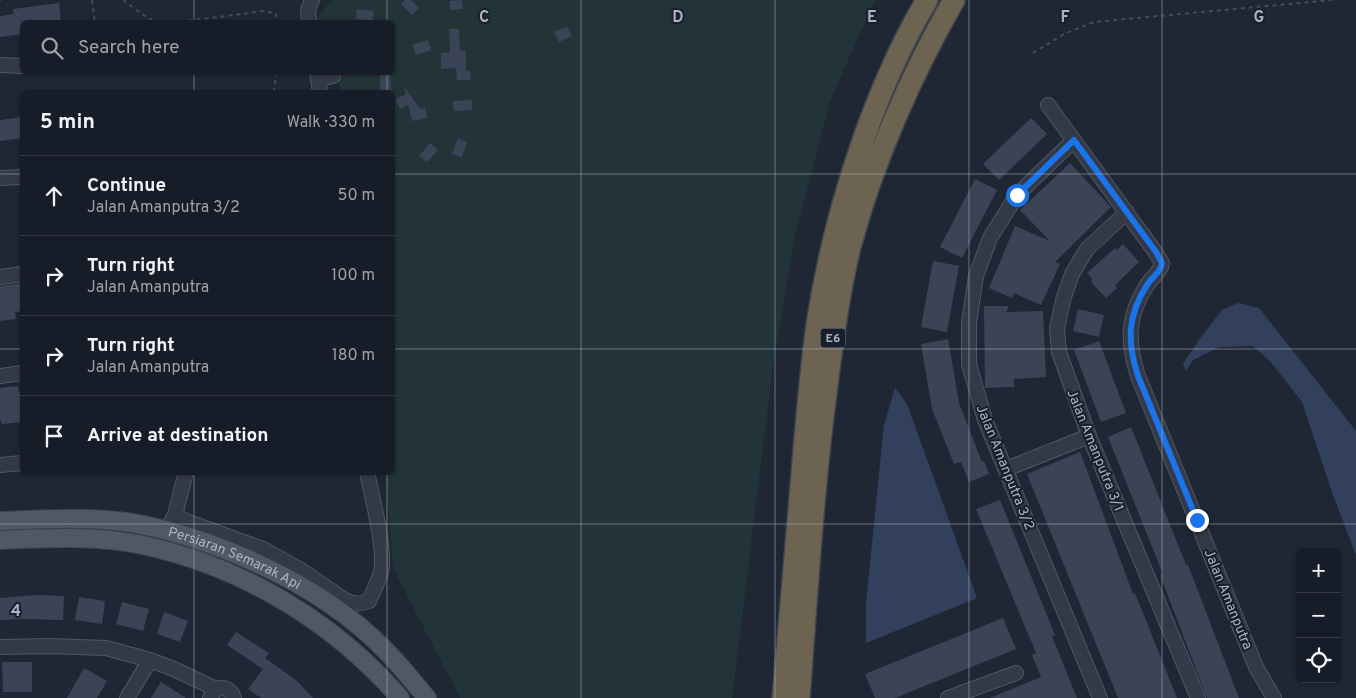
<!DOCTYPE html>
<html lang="en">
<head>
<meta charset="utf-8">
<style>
  body { margin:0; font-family:Overpass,sans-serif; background:#202630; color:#f1f3f6 }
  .controls { position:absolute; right:15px; bottom:15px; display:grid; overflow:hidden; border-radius:8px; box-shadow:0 1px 4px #0004 }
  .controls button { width:45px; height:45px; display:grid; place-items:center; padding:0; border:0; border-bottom:1px solid #363b45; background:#171d28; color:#f1f3f6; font:25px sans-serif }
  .stop { position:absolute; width:15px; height:15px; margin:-11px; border:4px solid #1a73e8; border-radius:50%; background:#fff }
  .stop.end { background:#1a73e8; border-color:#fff; box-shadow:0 1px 5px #0008 }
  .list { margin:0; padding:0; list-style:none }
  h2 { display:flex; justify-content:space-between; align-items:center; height:65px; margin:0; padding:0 20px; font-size:21px }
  h2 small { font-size:16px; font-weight:400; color:#9ea2a8 }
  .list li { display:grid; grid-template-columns:32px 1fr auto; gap:15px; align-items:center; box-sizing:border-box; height:80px; padding:0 20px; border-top:1px solid #363b45 }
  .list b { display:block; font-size:19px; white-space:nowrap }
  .list p { margin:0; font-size:16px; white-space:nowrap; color:#9ea2a8 }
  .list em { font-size:16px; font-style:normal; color:#9ea2a8 }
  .icon { flex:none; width:28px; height:28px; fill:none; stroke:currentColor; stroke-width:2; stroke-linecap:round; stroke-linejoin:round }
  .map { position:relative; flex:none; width:1356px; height:698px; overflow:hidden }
  .search { position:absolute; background:#171d28; box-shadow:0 1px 4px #0004; left:20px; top:20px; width:375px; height:55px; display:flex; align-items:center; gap:12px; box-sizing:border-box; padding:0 18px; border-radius:8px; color:#9ea2a8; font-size:19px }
  .panel { position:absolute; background:#171d28; box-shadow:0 1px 4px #0004; left:20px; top:90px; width:375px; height:385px; border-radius:8px }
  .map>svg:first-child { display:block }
  .green { fill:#223437 }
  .water { fill:#33405d }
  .building { fill:#3b4456 }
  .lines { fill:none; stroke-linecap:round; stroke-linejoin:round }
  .minor-casing { stroke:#505664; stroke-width:16 }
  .major-casing { stroke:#3c424f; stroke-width:20 }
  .highway-casing { stroke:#3d4350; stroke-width:24 }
  .path { stroke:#3f4f54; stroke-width:2; stroke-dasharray:4 4; stroke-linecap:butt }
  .minor { stroke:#333946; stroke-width:14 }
  .major { stroke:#505766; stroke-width:18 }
  .highway { stroke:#6c6450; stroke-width:21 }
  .route { stroke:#1a73e8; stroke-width:6 }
  .grid { fill:none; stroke:#acb3c3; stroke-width:1; stroke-opacity:0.55 }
  .labels { text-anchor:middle; stroke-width:4; stroke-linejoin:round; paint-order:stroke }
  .shield { fill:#181e2a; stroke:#808695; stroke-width:1 }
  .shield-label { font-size:12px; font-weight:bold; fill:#acb3c3 }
  .street-label { font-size:14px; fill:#acb3c3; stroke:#181e2a }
  .grid-label { font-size:16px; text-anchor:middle; font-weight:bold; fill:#acb3c3; stroke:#181e2a; stroke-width:4; stroke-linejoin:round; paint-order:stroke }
</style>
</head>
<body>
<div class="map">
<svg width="1356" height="698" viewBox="0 0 1356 698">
  <rect width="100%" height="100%" fill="#1f2735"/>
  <!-- green -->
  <polygon class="green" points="331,0 875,0 830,101 795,236 774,359 732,698 460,698 393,568 386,473 392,472 392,92 342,92 335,73 392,72 392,22 316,22 316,20"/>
  <!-- water -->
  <g class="water">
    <polygon points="1238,303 1259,308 1356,431 1356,555 1333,495 1302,402 1271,362 1253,346 1219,347 1193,360 1186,371 1183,364 1201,337 1222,310"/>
    <polygon points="895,388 907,404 977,598 866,643 866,603 884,425"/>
  </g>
  <!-- building -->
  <g class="building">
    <polygon points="405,0 411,0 419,8 412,15 401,4"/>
    <polygon points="462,0 463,9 450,10 450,1"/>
    <polygon points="59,3 61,22 22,22 22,34 0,37 0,16 14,14 13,9"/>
    <polygon points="357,9 374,11 372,21 356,19"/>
    <polygon points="567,26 572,36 559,42 554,32"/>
    <polygon points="449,29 459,29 460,51 466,51 466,71 470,71 471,80 457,80 456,68 441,69 441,53 450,52"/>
    <polygon points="428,40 431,50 416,55 412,45"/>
    <polygon points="380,75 390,75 391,91 380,91"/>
    <polygon points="404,86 420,109 425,108 428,118 412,121 408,105 401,109 395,100 406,94"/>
    <polygon points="472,100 472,110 454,111 453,101"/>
    <polygon points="22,117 22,138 0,141 0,120"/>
    <polygon points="1031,118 1047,134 999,180 983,164"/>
    <polygon points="458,138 467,142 462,157 452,154"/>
    <polygon points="430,143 438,150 427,162 419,156"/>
    <polygon points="1070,163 1111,207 1055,262 1060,264 1041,305 1014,293 1012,298 989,288 1015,226 1050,241 1020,210"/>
    <polygon points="975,179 997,190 962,258 940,247"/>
    <polygon points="1123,244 1139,262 1115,285 1117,288 1106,298 1091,282 1092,278 1087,273 1115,248 1117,250"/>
    <polygon points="933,261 959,266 947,332 921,327"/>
    <polygon points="22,283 22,311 15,312 16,319 0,321 0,286"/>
    <polygon points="984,306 1009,306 1006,312 1043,311 1046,377 1014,379 1014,387 985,388"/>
    <polygon points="1078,309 1104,315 1099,337 1073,331"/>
    <polygon points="948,339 959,403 982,462 984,461 989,474 969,482 961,462 954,464 932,409 921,344"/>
    <polygon points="1099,341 1126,413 1101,422 1074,350"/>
    <polygon points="18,386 19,393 22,393 22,422 2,424 0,419 0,388"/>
    <polygon points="1131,427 1186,565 1188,565 1239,698 1207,698 1160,575 1163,574 1108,437"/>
    <polygon points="1080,452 1133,594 1135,593 1177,698 1118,698 1027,474"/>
    <polygon points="1000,500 1055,635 1052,636 1077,698 990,698 1041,677 1032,655 1036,653 976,509"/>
    <polygon points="36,595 64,596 63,620 22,619 0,620 0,598"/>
    <polygon points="79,597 105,601 102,624 75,620"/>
    <polygon points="122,602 149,609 143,631 116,624"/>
    <polygon points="164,612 188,621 180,642 157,634"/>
    <polygon points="1003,618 1016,649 895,698 875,698 865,674"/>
    <polygon points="236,632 269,653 265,658 296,680 313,698 261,698 248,689 263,669 227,645"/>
    <polygon points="2,662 32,662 32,692 3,692"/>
    <polygon points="84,668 107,681 97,698 67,698"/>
    <polygon points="161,682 186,698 151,698"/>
  </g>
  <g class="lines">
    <!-- minor casing -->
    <g class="minor-casing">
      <g id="minor">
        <polyline points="309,22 308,10 312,0"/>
        <polyline points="0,65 22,66"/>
        <polyline points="317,72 320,92"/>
        <polyline points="318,79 333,76"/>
        <path d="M1048 105 1156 253 1162 263C1161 272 1151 278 1147 285 1127 316 1127 342 1138 376L1256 667 1274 698"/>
        <polyline points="1074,140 1017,195 990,238 976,276 969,323 969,364 985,420 1100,698"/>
        <polyline points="0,178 22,177"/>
        <polyline points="1127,212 1087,249 1072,274 1063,300 1057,329 1059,352 1089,436 1198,698"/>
        <polyline points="0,277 22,274"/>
        <polyline points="0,376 22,373"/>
        <polyline points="0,465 22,463"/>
        <polyline points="1006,469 1089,436"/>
        <path d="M175 515 186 521 263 549 301 570 345 600C354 605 360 604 369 601 373 592 378 582 381 572 386 550 372 497 367 472"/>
        <polyline points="171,522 175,515 186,472"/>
        <polyline points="0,647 49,646 106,648 150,660 174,669 216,689"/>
        <polyline points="127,698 150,660"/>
        <path d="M210 698 216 689C225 686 231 690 234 698"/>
        <polyline points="948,698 1016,673"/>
      </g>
    </g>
    <!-- major casing -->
    <g class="major-casing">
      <g id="major">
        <path id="s1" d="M0 521C42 519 84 517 126 522 159 527 189 536 221 548 283 572 341 604 387 652 401 666 414 683 427 698"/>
        <path d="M0 540C49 538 100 535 147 546 245 568 335 623 400 698"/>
      </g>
    </g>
    <!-- highway casing -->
    <g class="highway-casing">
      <g id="highway">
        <path d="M783 698C789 631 794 565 800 498 805 440 809 382 817 325 833 218 872 93 927 0"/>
        <path d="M799 698C807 594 813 489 827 385 833 339 839 292 850 247 872 164 911 75 954 0"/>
      </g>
    </g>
    <!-- path -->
    <g class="path">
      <polyline points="0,0 1,0"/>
      <polyline points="92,0 95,22"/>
      <path d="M123 0C132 6 142 15 152 20 166 26 245 13 265 11L276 14 277 22"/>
      <polyline points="1033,53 1064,34 1094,22 1332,0"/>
      <polyline points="274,92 276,72"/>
    </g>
    <!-- minor -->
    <use href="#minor" class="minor"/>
    <!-- major -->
    <use href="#major" class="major"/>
    <!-- highway -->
    <use href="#highway" class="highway"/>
  </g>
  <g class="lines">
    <!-- route -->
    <path class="route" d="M1017 195 1074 140 1156 252 1162 263C1161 272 1151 278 1147 285 1127 316 1127 342 1138 376L1197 520"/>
  </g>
  <!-- grid -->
  <path class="grid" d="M194 0V22M387 0V22M581 0V698M775 0V698M969 0V698M1162 0V698M194 72V92M387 72V92M0 174H22M392 174H1356M0 349H22M392 349H1356M194 472V698M387 472V698M0 524H1356"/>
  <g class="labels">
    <!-- shield labels -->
    <rect class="shield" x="820.5" y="328.5" width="25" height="19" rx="4"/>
    <g class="shield-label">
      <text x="833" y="342">E6</text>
    </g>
    <!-- street labels -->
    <g class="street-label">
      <text transform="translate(1096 450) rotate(68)" y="5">Jalan Amanputra 3/1</text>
      <text transform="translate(1006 467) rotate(68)" y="5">Jalan Amanputra 3/2</text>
      <text dy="5" stroke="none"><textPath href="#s1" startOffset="241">Persiaran Semarak Api</textPath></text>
      <text transform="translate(1229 599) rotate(68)" y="5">Jalan Amanputra</text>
    </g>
  </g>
  <g class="grid-label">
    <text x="484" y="22">C</text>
    <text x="678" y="22">D</text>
    <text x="872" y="22">E</text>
    <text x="1065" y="22">F</text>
    <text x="1259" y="22">G</text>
    <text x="16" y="616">4</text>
  </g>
</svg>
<div class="controls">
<button>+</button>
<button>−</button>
<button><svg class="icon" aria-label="locate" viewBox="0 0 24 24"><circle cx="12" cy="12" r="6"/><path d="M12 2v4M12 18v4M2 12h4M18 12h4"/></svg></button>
</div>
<div class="stop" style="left:1017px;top:195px"></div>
<div class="stop end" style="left:1197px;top:520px"></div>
<div class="search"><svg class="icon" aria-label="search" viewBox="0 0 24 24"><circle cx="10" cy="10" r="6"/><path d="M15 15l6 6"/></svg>Search here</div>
<section class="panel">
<h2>5 min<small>Walk · 330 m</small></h2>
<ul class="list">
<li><svg class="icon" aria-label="ahead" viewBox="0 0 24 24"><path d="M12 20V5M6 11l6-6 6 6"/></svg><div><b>Continue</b><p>Jalan Amanputra 3/2</p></div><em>50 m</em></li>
<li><svg class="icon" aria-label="right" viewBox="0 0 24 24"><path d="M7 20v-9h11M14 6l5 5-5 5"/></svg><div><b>Turn right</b><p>Jalan Amanputra</p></div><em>100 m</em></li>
<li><svg class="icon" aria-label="right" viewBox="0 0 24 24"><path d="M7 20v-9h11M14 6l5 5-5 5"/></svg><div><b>Turn right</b><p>Jalan Amanputra</p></div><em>180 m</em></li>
<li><svg class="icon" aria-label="arrive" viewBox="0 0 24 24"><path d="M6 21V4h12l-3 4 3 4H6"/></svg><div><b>Arrive at destination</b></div></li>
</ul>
</section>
</div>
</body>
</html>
